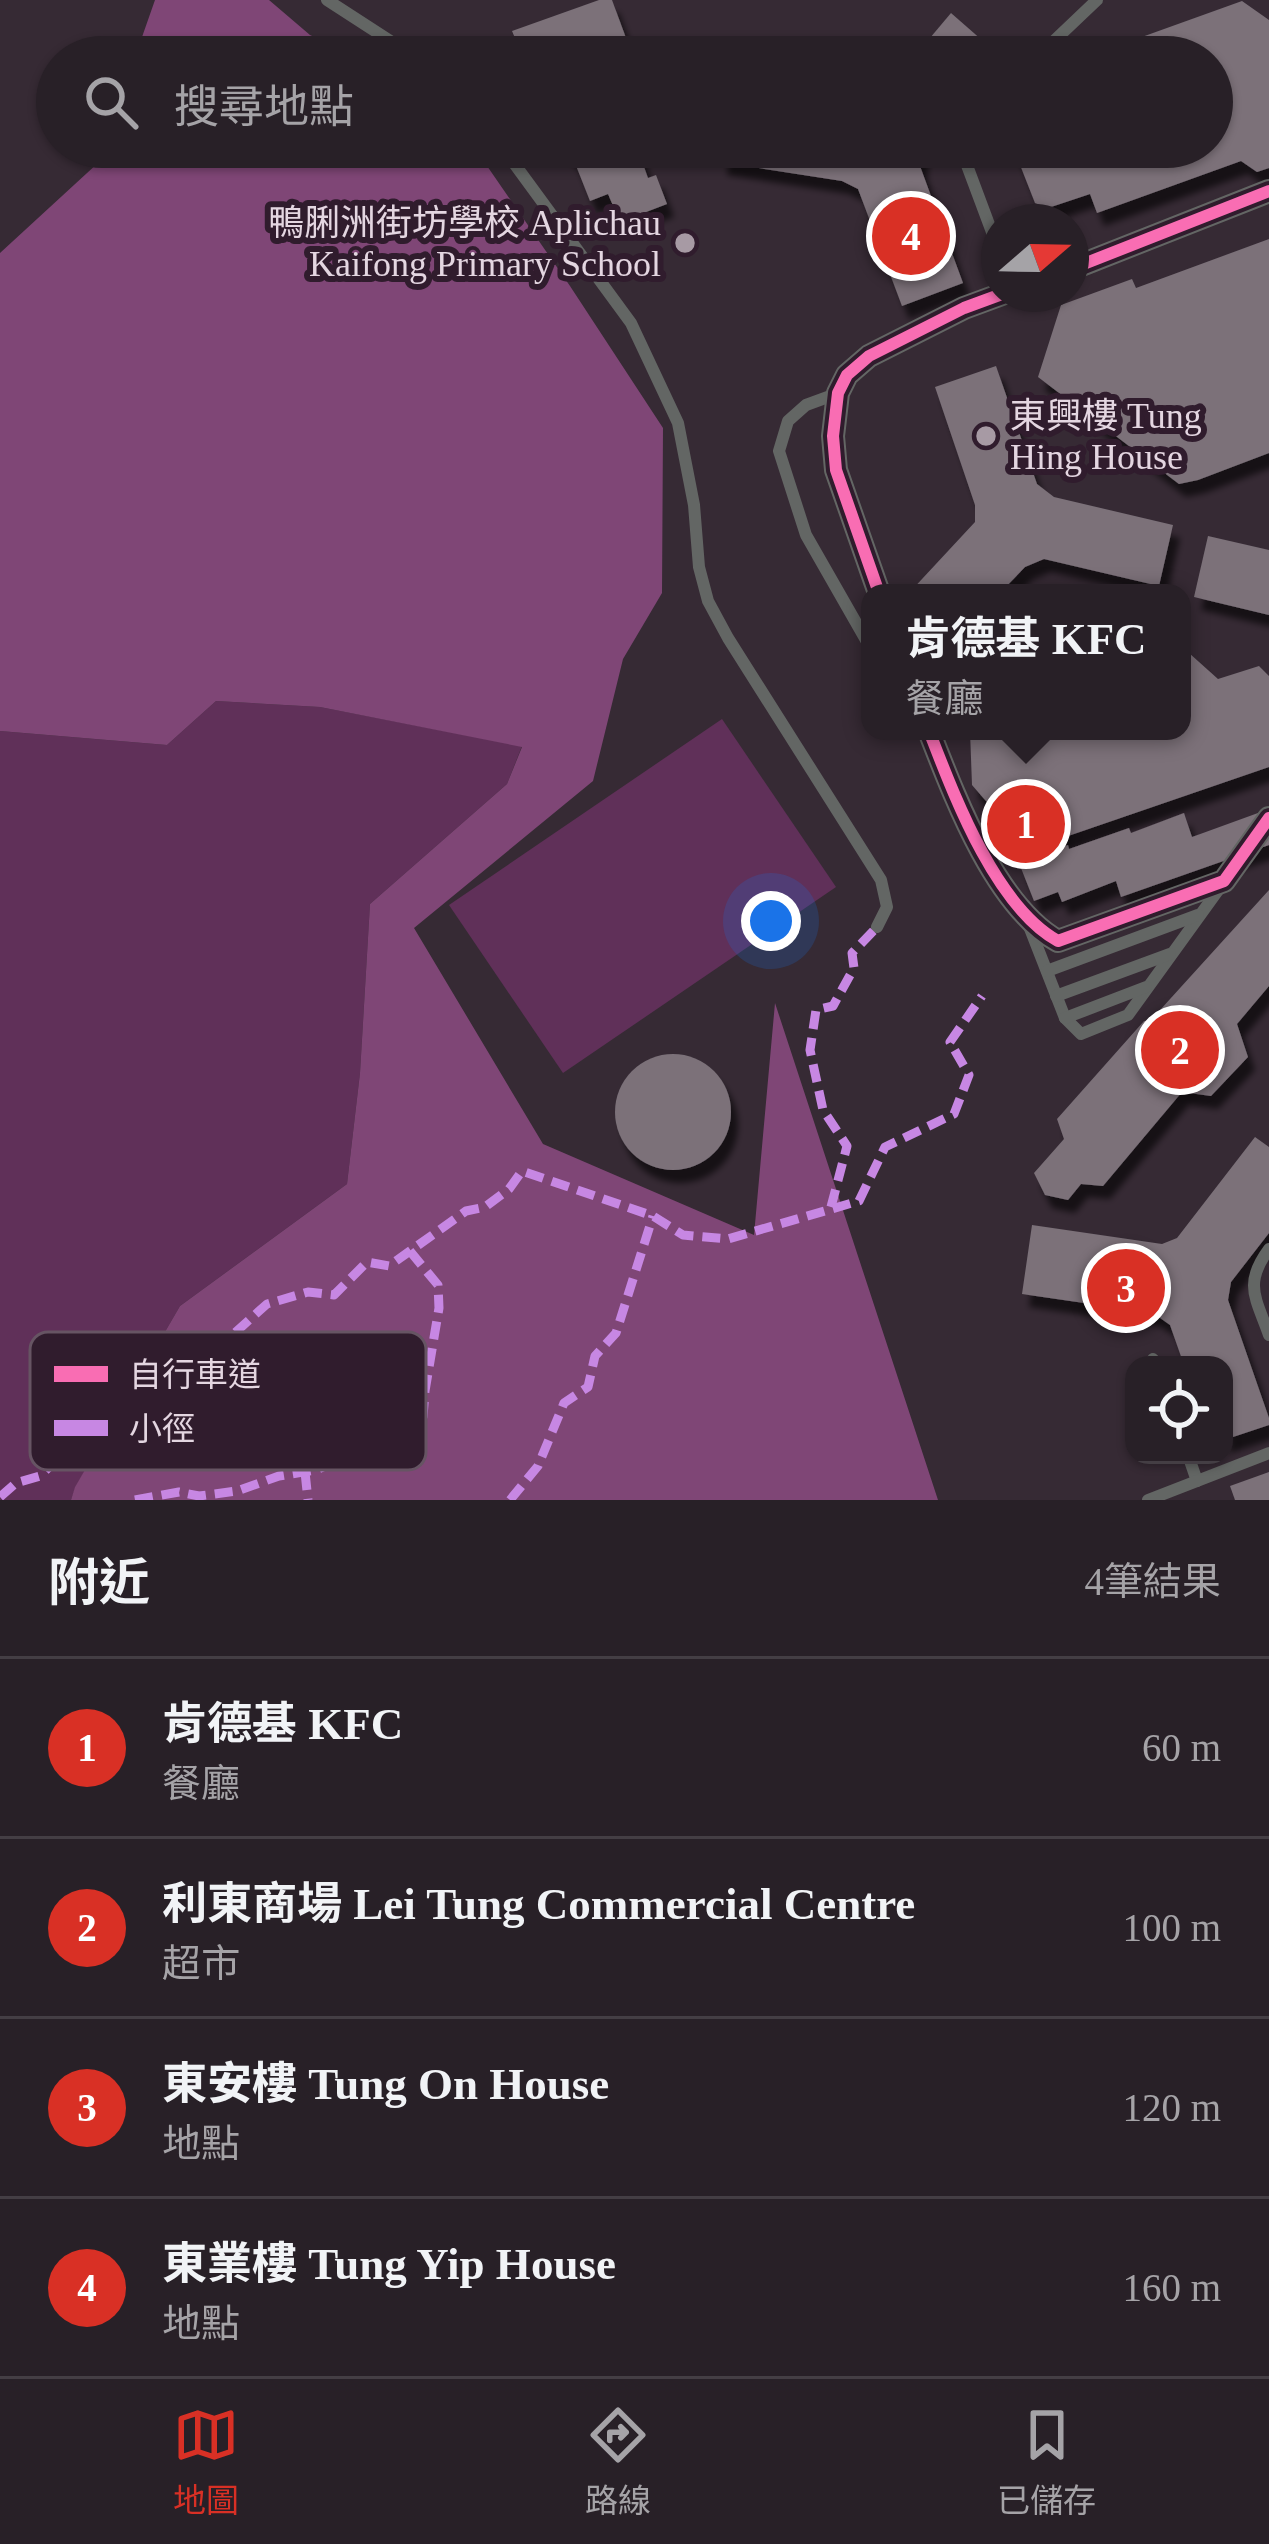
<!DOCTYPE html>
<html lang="zh-TW">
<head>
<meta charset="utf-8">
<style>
  body { margin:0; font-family:"Times New Roman","Noto Sans TC",serif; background:#30282f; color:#f1f3f6 }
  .controls { position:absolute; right:36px; bottom:36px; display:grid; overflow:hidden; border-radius:24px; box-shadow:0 3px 9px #0004 }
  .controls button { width:108px; height:108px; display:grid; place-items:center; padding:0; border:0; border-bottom:3px solid #443e44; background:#282027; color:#f1f3f6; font:60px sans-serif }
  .compass { position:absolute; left:981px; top:204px; width:108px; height:108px; border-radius:50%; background:#282027; box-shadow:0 3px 9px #0004; rotate:70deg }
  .you { position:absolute; left:771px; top:921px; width:42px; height:42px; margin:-30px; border:9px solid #fff; border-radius:50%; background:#1a73e8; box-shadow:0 0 0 18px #1a73e833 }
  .badge { display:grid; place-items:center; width:78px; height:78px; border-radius:50%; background:#d93025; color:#fff; font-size:39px; font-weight:700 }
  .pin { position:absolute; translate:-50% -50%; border:6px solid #fff; box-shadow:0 3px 12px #0006 }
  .popup { position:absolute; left:861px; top:584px; width:330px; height:156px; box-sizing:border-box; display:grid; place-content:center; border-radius:24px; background:#282027; filter:drop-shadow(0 3px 9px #0005); font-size:39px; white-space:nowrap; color:#a5a3a7 }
  .popup b { font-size:45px; color:#f1f3f6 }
  .popup::after { content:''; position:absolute; left:50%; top:100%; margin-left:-24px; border:24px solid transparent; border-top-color:#282027 }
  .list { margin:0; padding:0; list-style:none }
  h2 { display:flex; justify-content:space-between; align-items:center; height:156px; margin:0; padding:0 48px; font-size:51px }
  h2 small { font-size:39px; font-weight:400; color:#a5a3a7 }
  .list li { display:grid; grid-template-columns:78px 1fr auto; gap:36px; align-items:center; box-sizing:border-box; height:180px; padding:0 48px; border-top:3px solid #443e44 }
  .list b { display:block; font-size:45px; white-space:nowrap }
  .list p { margin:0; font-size:39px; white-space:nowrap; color:#a5a3a7 }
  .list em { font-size:39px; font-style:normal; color:#a5a3a7 }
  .icon { flex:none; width:66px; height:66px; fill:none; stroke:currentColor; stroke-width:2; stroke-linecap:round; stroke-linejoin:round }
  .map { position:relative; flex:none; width:1269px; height:1500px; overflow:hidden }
  .search { position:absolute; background:#282027; box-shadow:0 3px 9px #0004; left:36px; right:36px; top:36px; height:132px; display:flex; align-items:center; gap:30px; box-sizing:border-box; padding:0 42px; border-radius:66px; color:#a5a3a7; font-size:45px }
  .sheet { height:876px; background:#282027 }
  nav { display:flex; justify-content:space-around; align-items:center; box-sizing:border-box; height:168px; border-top:3px solid #443e44; background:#282027; font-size:33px; color:#a5a3a7 }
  nav a { display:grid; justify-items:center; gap:6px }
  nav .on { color:#d93025 }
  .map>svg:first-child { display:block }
  .green { fill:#603059 }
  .forest { fill:#7f4676 }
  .building { fill:#7b7179; filter:url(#shadow) }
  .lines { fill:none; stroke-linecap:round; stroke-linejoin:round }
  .service { stroke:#636664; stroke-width:12 }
  .minor { stroke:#636664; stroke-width:24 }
  .quiet { stroke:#c787e3; stroke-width:9; stroke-dasharray:18 9; stroke-linecap:butt }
  .cycleway-casing { stroke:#301c2d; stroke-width:20 }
  .cycleway { stroke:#f96db3; stroke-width:12 }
  .poi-dot { fill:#a79aa4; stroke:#301c2d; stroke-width:4.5 }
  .labels { text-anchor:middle; stroke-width:12; stroke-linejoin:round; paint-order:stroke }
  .poi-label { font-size:36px; fill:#e4d6e1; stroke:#301c2d; text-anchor:end }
  .key { fill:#301c2d; stroke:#665463; stroke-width:3 }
  .key-label { font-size:33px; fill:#e4d6e1 }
</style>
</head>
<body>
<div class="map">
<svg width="1269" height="1500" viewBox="0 0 1269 1500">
  <defs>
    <filter id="shadow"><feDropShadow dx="7" dy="13" stdDeviation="3" flood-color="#0009"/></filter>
  </defs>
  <rect width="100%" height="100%" fill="#362a34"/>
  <!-- green -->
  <g class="green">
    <polygon points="216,701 320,707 522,746 507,784 370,904 360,1073 347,1184 180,1306 76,1486 71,1500 0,1500 0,731 167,745"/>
    <polygon points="722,719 836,887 563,1073 449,905"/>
  </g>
  <!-- forest -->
  <g class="forest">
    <polygon points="155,0 269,0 310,35 356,57 135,57"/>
    <polygon points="104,147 474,147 570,286 663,428 662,593 623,659 593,781 414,928 543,1144 754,1235 775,1003 938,1500 71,1500 75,1487 180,1306 347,1184 360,1073 370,904 507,784 522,747 320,707 216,701 167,745 0,731 0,253 99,162"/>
  </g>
  <!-- building -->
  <g class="building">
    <polygon points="599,0 612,0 633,57 523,57 512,31"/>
    <polygon points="1242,1 1269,20 1269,168 1257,172 1241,161 1097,213 1090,194 1048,208 1035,203 1013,147 1212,147 1212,57 1089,56"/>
    <polygon points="951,13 999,55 997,57 914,57"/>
    <polygon points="562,147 637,147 648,178 656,175 667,204 620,222 608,194 590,201 573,158"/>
    <polygon points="722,147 922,147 920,166 963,283 902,306 858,189 842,181 720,162"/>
    <polygon points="1269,239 1269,453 1198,480 1179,484 1038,377 1061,305 1132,279 1136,288"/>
    <polygon points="996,366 1037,484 1054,497 1173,525 1159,586 1044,559 1025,567 1000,593 909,593 975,522 975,505 935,387"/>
    <polygon points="1208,536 1269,550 1269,615 1194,597"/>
    <polygon points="1189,653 1218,679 1259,666 1269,676 1269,767 1039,846 1005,823 972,785 970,731 1182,731 1182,656"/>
    <polygon points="1269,809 1269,845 1121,897 1116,881 1062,902 1058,892 1034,901 1019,863 1068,845 1069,849 1129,828 1131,833 1184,813 1192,837"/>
    <polygon points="1269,890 1269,986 1237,1024 1248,1057 1211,1096 1182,1092 1103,1186 1081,1184 1068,1200 1045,1195 1034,1173 1064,1139 1057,1119 1144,1021 1151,1020"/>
    <circle cx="673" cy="1112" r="58"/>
    <polygon points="1255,1137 1269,1147 1269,1233 1231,1282 1228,1300 1269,1418 1269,1425 1224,1440 1224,1365 1184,1365 1170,1325 1153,1313 1022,1294 1032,1225 1162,1244 1177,1238"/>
    <polygon points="1269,1472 1269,1500 1235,1500 1230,1486"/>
  </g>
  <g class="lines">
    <!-- service -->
    <g class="service">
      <polyline points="327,0 415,57"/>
      <polyline points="1037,57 1097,0"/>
      <polyline points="502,147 631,323 678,423 694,505 699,567 708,601 728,638 881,880 887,907 877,927"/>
      <polyline points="967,147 965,160 999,251"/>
      <polyline points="836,394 806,405 788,421 779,451 806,535 870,647"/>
      <polyline points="1029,926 1065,1018 1081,1034 1128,1015 1219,889"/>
      <polyline points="1047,971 1198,915"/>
      <polyline points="1056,996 1170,954"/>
      <polyline points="1065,1018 1146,987"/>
      <path d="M1269 1249C1243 1284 1256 1298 1269 1335"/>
      <polyline points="1153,1359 1155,1365"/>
      <polyline points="1188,1455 1197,1481"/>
      <polyline points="1148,1500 1269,1453"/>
    </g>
    <!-- minor -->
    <g class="minor">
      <polyline points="1071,269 1269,191"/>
      <polyline points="879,593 836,470 833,436 838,393 847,375 869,356 964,308 1002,294"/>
      <path d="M929 731C954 795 995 906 1058 941L1224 881 1269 818"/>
    </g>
    <!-- quiet -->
    <g class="quiet">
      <polyline points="831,1207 847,1146 823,1110 810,1050 816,1010 833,1006 854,968 852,953 877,927"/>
      <polyline points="305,1472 308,1500"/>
      <polyline points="0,1497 16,1483 40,1476 54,1462 84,1451 120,1444 154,1406 188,1386 219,1347 267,1304 308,1292 334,1295 367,1262 389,1266 466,1211 485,1207 509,1189 522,1171 653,1216 683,1235 728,1239 859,1201 885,1147 954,1114 969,1075 950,1042 982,996"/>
      <polyline points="135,1500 179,1492 199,1496 237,1491 279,1476 316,1470 350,1455 364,1466 382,1446 395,1452 423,1417 425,1391 439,1308 438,1285 409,1250"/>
      <polyline points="510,1500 538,1466 564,1403 588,1387 595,1356 616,1333 653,1216"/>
    </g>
    <!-- cycleway casing -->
    <g class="cycleway-casing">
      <g id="cycleway">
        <polyline points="1071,269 1269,191"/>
        <polyline points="879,593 836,470 833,436 838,393 847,375 869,356 964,308 1002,294"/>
        <path d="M929 731C954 795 995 906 1058 941L1224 881 1269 818"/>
      </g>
    </g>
    <!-- cycleway -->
    <use href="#cycleway" class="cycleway"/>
  </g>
  <!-- markers -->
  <g class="poi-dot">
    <circle cx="685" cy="243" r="12"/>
    <circle cx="986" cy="436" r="12"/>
  </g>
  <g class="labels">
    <!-- poi labels -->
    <g class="poi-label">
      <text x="661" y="235">鴨脷洲街坊學校 Aplichau<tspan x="661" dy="41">Kaifong Primary School</tspan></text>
      <text x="1010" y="428" text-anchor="start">東興樓 Tung<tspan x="1010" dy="41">Hing House</tspan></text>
    </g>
  </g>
  <!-- legend -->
  <rect x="30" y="1332" width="396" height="138" rx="18" class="key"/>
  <rect x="54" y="1366" width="54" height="16" fill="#f96db3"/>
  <rect x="54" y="1420" width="54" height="16" fill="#c787e3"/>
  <g class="key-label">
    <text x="129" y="1386">自行車道</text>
    <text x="129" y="1440">小徑</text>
  </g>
</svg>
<div class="controls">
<button><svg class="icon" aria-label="locate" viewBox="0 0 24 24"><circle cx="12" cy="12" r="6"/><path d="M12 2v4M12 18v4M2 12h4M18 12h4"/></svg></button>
</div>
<svg class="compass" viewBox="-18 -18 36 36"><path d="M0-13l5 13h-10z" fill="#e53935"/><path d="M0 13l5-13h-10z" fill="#a5a3a7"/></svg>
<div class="you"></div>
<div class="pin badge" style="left:1026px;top:824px">1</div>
<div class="popup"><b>肯德基 KFC</b>餐廳</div>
<div class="pin badge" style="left:1180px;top:1050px">2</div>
<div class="pin badge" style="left:1126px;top:1288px">3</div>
<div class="pin badge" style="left:911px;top:236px">4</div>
<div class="search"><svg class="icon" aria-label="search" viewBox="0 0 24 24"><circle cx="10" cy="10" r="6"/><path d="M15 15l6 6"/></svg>搜尋地點</div>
</div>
<section class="sheet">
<h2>附近<small>4筆結果</small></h2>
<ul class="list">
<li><span class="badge">1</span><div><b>肯德基 KFC</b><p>餐廳</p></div><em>60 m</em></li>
<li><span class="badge">2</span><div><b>利東商場 Lei Tung Commercial Centre</b><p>超市</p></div><em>100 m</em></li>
<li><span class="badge">3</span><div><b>東安樓 Tung On House</b><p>地點</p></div><em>120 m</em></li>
<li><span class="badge">4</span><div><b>東業樓 Tung Yip House</b><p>地點</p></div><em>160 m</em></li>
</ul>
</section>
<nav>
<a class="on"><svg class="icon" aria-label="map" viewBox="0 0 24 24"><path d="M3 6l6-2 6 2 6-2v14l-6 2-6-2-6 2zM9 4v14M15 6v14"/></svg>地圖</a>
<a><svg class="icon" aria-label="directions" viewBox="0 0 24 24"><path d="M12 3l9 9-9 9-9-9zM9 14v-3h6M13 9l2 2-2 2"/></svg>路線</a>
<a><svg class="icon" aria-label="saved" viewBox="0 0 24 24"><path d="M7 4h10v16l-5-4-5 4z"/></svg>已儲存</a>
</nav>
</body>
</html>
